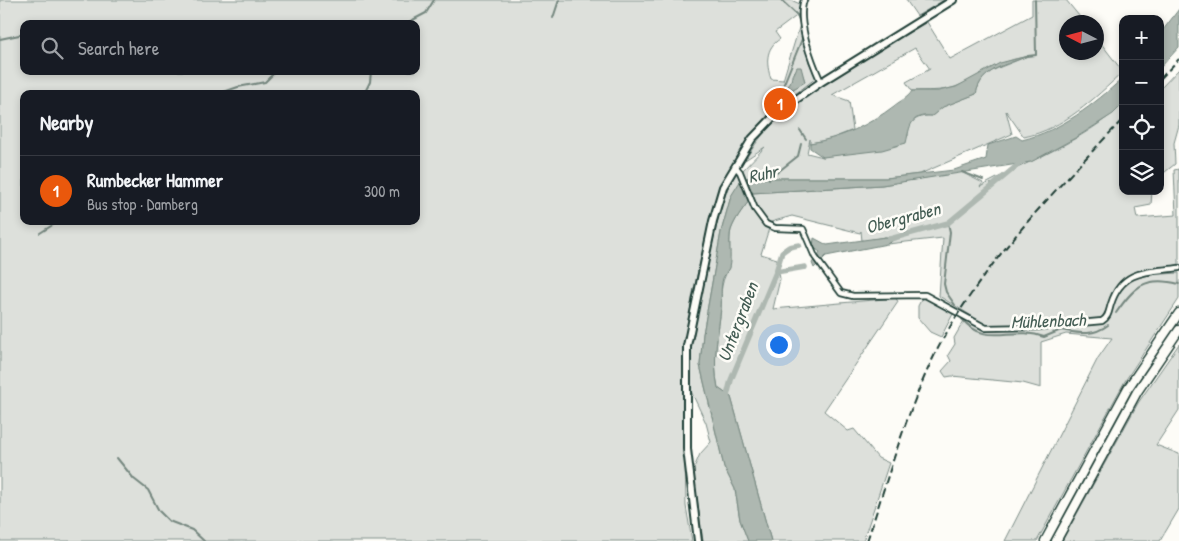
<!DOCTYPE html>
<html lang="en">
<head>
<meta charset="utf-8">
<style>
  body { margin:0; font-family:"Patrick Hand",sans-serif; background:#242831; color:#f1f3f6 }
  .controls { position:absolute; right:15px; top:15px; display:grid; overflow:hidden; border-radius:10px; box-shadow:0 2px 8px #0003 }
  .controls button { width:45px; height:45px; display:grid; place-items:center; padding:0; border:0; border-bottom:1px solid #363941; background:#171b24; color:#f1f3f6; font:25px sans-serif }
  .compass { position:absolute; left:1059px; top:15px; width:45px; height:45px; border-radius:50%; background:#171b24; box-shadow:0 2px 8px #0003; rotate:276deg }
  .you { position:absolute; left:778px; top:344px; width:18px; height:18px; margin:-12px; border:4px solid #fff; border-radius:50%; background:#1a73e8; box-shadow:0 0 0 8px #1a73e833 }
  .badge { display:grid; place-items:center; width:32px; height:32px; border-radius:50%; background:#ea580c; color:#fff; font-size:16px; font-weight:700 }
  .pin { position:absolute; translate:-50% -50%; border:2px solid #fff; box-shadow:0 1px 5px #0006 }
  .list { margin:0; padding:0; list-style:none }
  h2 { display:flex; justify-content:space-between; align-items:center; height:65px; margin:0; padding:0 20px; font-size:21px }
  h2 small { font-size:16px; font-weight:400; color:#9ea1a6 }
  .list li { display:grid; grid-template-columns:32px 1fr auto; gap:15px; align-items:center; box-sizing:border-box; height:70px; padding:0 20px; border-top:1px solid #363941 }
  .list b { display:block; font-size:19px; white-space:nowrap }
  .list p { margin:0; font-size:16px; white-space:nowrap; color:#9ea1a6 }
  .list em { font-size:16px; font-style:normal; color:#9ea1a6 }
  .icon { flex:none; width:28px; height:28px; fill:none; stroke:currentColor; stroke-width:2; stroke-linecap:round; stroke-linejoin:round }
  .map { position:relative; flex:none; width:1179px; height:541px; overflow:hidden }
  .search { position:absolute; background:#171b24; box-shadow:0 2px 8px #0003; left:20px; top:20px; width:400px; height:55px; display:flex; align-items:center; gap:12px; box-sizing:border-box; padding:0 18px; border-radius:10px; color:#9ea1a6; font-size:19px }
  .panel { position:absolute; background:#171b24; box-shadow:0 2px 8px #0003; left:20px; top:90px; width:400px; height:135px; border-radius:10px }
  .map>svg:first-child { display:block }
  .green { fill:#dde0db; stroke:#7e8e88; fill-rule:evenodd }
  .water { fill:#aeb8b1; stroke:#75877f }
  .lines { fill:none; stroke-linecap:round; stroke-linejoin:round }
  .stream { stroke:#75877f; stroke-width:2 }
  .canal { stroke:#aeb8b1; stroke-width:5.5 }
  .minor-casing { stroke:#1f3d34; stroke-width:8 }
  .secondary-casing { stroke:#1f3d34; stroke-width:10 }
  .motorway-casing { stroke:#1f3d34; stroke-width:11 }
  .minor { stroke:#fdfcf7; stroke-width:4.5 }
  .secondary { stroke:#fdfcf7; stroke-width:6 }
  .motorway { stroke:#fdfcf7; stroke-width:8 }
  .rail { stroke:#1f3d34; stroke-width:2; stroke-dasharray:8 4; stroke-linecap:butt }
  .labels { text-anchor:middle; stroke-width:5; stroke-linejoin:round; paint-order:stroke }
  .water-label { font-size:18px; font-style:italic; fill:#435c53; stroke:#fdfcf7 }
</style>
</head>
<body>
<div class="map">
<svg width="1179" height="541" viewBox="0 0 1179 541">
  <rect width="100%" height="100%" fill="#fdfcf7"/>
  <filter id="ink" filterUnits="userSpaceOnUse"><feTurbulence type="fractalNoise" baseFrequency=".02" numOctaves="2"/><feDisplacementMap in="SourceGraphic" scale="10" xChannelSelector="R" yChannelSelector="G"/><feConvolveMatrix kernelMatrix="1 2 1 2 8 2 1 2 1" color-interpolation-filters="sRGB"/></filter>
  <g filter="url(#ink)">
    <!-- green -->
    <g class="green">
      <path d="M0 0H791L800 4 802 0H809L799 14 775 32 780 39C765 48 766 64 771 79L783 80 802 18 809 62 816 78 769 114 749 138 719 190 711 214 693 293 683 355 686 506 692 541H0ZM24 24H416V71H24ZM795 71H801L805 81 790 91 792 75ZM24 94H416V221H24Z"/>
      <polygon points="906,0 944,0 917,16"/>
      <path d="M1032 0H1066L1084 22H1066V52H1096L1097 38 1123 72C1094 99 1063 129 1024 137L1006 111 1012 134 920 174 886 178H746L752 193 882 185 961 172 983 183 980 187C1027 161 1083 142 1123 104V191H1152L1151 205 1135 208 1137 218 1176 215 1174 170 1179 169V265L1149 270 1147 275 1179 273V299L1125 381 1037 541H1005L1098 358 1112 338 1066 334 1041 342V388L1023 383 952 376 946 377 942 371 951 361 948 355 955 344 954 338 965 319 985 330 1041 329 1090 323 988 326 939 296 943 238 887 244 896 238 885 237 862 241 861 231 860 233 792 216 771 222 761 254 777 259 780 279 773 309 896 298 898 302 824 411 848 431 854 429 878 458 889 463 863 541H771L731 397 718 388C712 360 718 336 721 308 722 300 720 294 722 286 723 278 728 272 729 264 730 255 729 236 731 230 735 219 742 210 749 201L731 196 721 232 703 334 700 365 724 467 735 489 740 520 748 541H703L693 470 700 454 711 442 706 423 690 389 692 334 721 206 733 175 742 171 765 147 745 160C754 146 763 132 776 121 819 80 876 53 927 22L950 59 1032 15ZM915 48 930 69 906 82 912 91C927 90 940 92 955 87 981 78 994 62 1024 57 1004 68 981 68 976 94L942 107 932 116C919 115 907 121 908 136L823 157 807 153 810 139V143L828 140 853 130 849 101 832 95Z"/>
      <polygon points="1179,69 1179,125 1174,143 1175,164 1160,176 1160,89"/>
      <polygon points="923,296 954,312 941,337 930,332 918,318 918,306"/>
      <polygon points="1179,344 1179,410 1156,445 1179,454 1179,509 1160,541 1062,541 1138,403"/>
    </g>
    <!-- water -->
    <g class="water">
      <polygon points="1179,9 1179,47 1160,68 1160,34"/>
      <path d="M1028 56C1007 65 981 68 976 94L943 107 932 116C910 114 910 126 906 143L882 150 823 157 810 148V143C842 138 869 125 894 106 901 100 907 99 912 91H938L956 87 1000 63Z"/>
      <polygon points="797,67 801,67 805,82 790,91 788,87"/>
      <path d="M1123 78V104L1113 114 1077 137 1031 162 882 185 752 193 746 178H886L954 170 986 159 988 145 1016 136 1022 140C1062 130 1093 105 1123 78Z"/>
      <path d="M741 180 749 201C742 210 735 219 731 230 728 240 732 256 729 268 727 271 725 275 723 278 720 289 722 298 721 308 718 336 712 360 718 388L731 397 771 541H748L740 520 735 489 724 467 700 365 703 334 721 232 731 196Z"/>
      <polygon points="885,237 897,238 887,244 826,256 814,268 812,263 820,252 813,247 814,238 827,245"/>
    </g>
    <g class="lines">
      <!-- stream -->
      <g class="stream">
        <polyline points="781,0 797,15 800,23"/>
        <polyline points="553,18 559,0"/>
        <polyline points="128,24 130,24"/>
        <polyline points="405,24 426,13 434,0"/>
        <polyline points="0,39 24,34"/>
        <polyline points="1028,56 1036,55 1035,0"/>
        <polyline points="783,86 802,39 801,30"/>
        <polyline points="218,94 238,87 265,82 276,71"/>
        <polyline points="364,94 370,82 371,71"/>
        <polyline points="782,102 782,99"/>
        <polyline points="788,113 791,119"/>
        <polyline points="800,130 806,139"/>
        <polyline points="962,172 983,180"/>
        <polyline points="769,179 798,156 801,144"/>
        <polyline points="991,184 995,186"/>
        <polyline points="948,223 950,232 944,284 946,292 955,305"/>
        <polyline points="40,233 59,221"/>
        <path d="M1116 313C1134 287 1145 275 1179 284"/>
        <path d="M962 319C986 348 1013 325 1044 337L1061 330C1079 333 1092 337 1108 325"/>
        <polyline points="117,458 134,479 148,490 159,511 169,521 192,530 204,541"/>
      </g>
      <!-- canal -->
      <g class="canal">
        <polyline points="890,239 948,223 1025,159"/>
        <polyline points="776,272 805,267"/>
        <polyline points="726,400 731,380 776,272 782,252 789,247 799,245"/>
      </g>
      <!-- minor casing -->
      <g class="minor-casing">
        <g id="minor">
          <path d="M804 0C796 21 812 62 821 82"/>
          <path d="M735 166 740 172 755 209 766 224 775 228 803 229 815 257 841 293 853 296 925 295 986 328 1036 327 1102 321C1109 317 1109 310 1111 304 1122 269 1148 272 1179 268"/>
        </g>
      </g>
      <!-- secondary casing -->
      <g class="secondary-casing">
        <polyline id="secondary" points="698,541 687,449 687,346 713,221 723,187 752,139 778,112 821,82 953,0"/>
      </g>
      <!-- motorway casing -->
      <g class="motorway-casing">
        <g id="motorway">
          <polyline points="1045,541 1128,388 1179,313"/>
          <polyline points="1056,541 1137,392 1179,330"/>
        </g>
      </g>
      <!-- minor -->
      <use href="#minor" class="minor"/>
      <!-- secondary -->
      <use href="#secondary" class="secondary"/>
      <!-- motorway -->
      <use href="#motorway" class="motorway"/>
      <!-- rail -->
      <g class="rail">
        <polyline points="1160,79 1179,59"/>
        <path d="M867 541C888 478 906 412 936 352 983 262 1054 192 1123 119"/>
      </g>
    </g>
  </g>
  <g class="labels">
    <!-- water labels -->
    <g class="water-label">
      <text transform="translate(763 174) rotate(-12)" y="6">Ruhr</text>
      <text transform="translate(903 218) rotate(-15)" y="6">Obergraben</text>
      <text transform="translate(1048 321) rotate(-2)" y="6">Mühlenbach</text>
      <text transform="translate(738 322) rotate(-69)" y="6">Untergraben</text>
    </g>
  </g>
</svg>
<div class="controls">
<button>+</button>
<button>−</button>
<button><svg class="icon" aria-label="locate" viewBox="0 0 24 24"><circle cx="12" cy="12" r="6"/><path d="M12 2v4M12 18v4M2 12h4M18 12h4"/></svg></button>
<button><svg class="icon" aria-label="layers" viewBox="0 0 24 24"><path d="M12 4l9 5-9 5-9-5zM3 14l9 5 9-5"/></svg></button>
</div>
<svg class="compass" viewBox="-18 -18 36 36"><path d="M0-13l5 13h-10z" fill="#e53935"/><path d="M0 13l5-13h-10z" fill="#9ea1a6"/></svg>
<div class="you"></div>
<div class="pin badge" style="left:780px;top:104px">1</div>
<div class="search"><svg class="icon" aria-label="search" viewBox="0 0 24 24"><circle cx="10" cy="10" r="6"/><path d="M15 15l6 6"/></svg>Search here</div>
<section class="panel">
<h2>Nearby<small></small></h2>
<ul class="list">
<li><span class="badge">1</span><div><b>Rumbecker Hammer</b><p>Bus stop · Damberg</p></div><em>300 m</em></li>
</ul>
</section>
</div>
</body>
</html>
